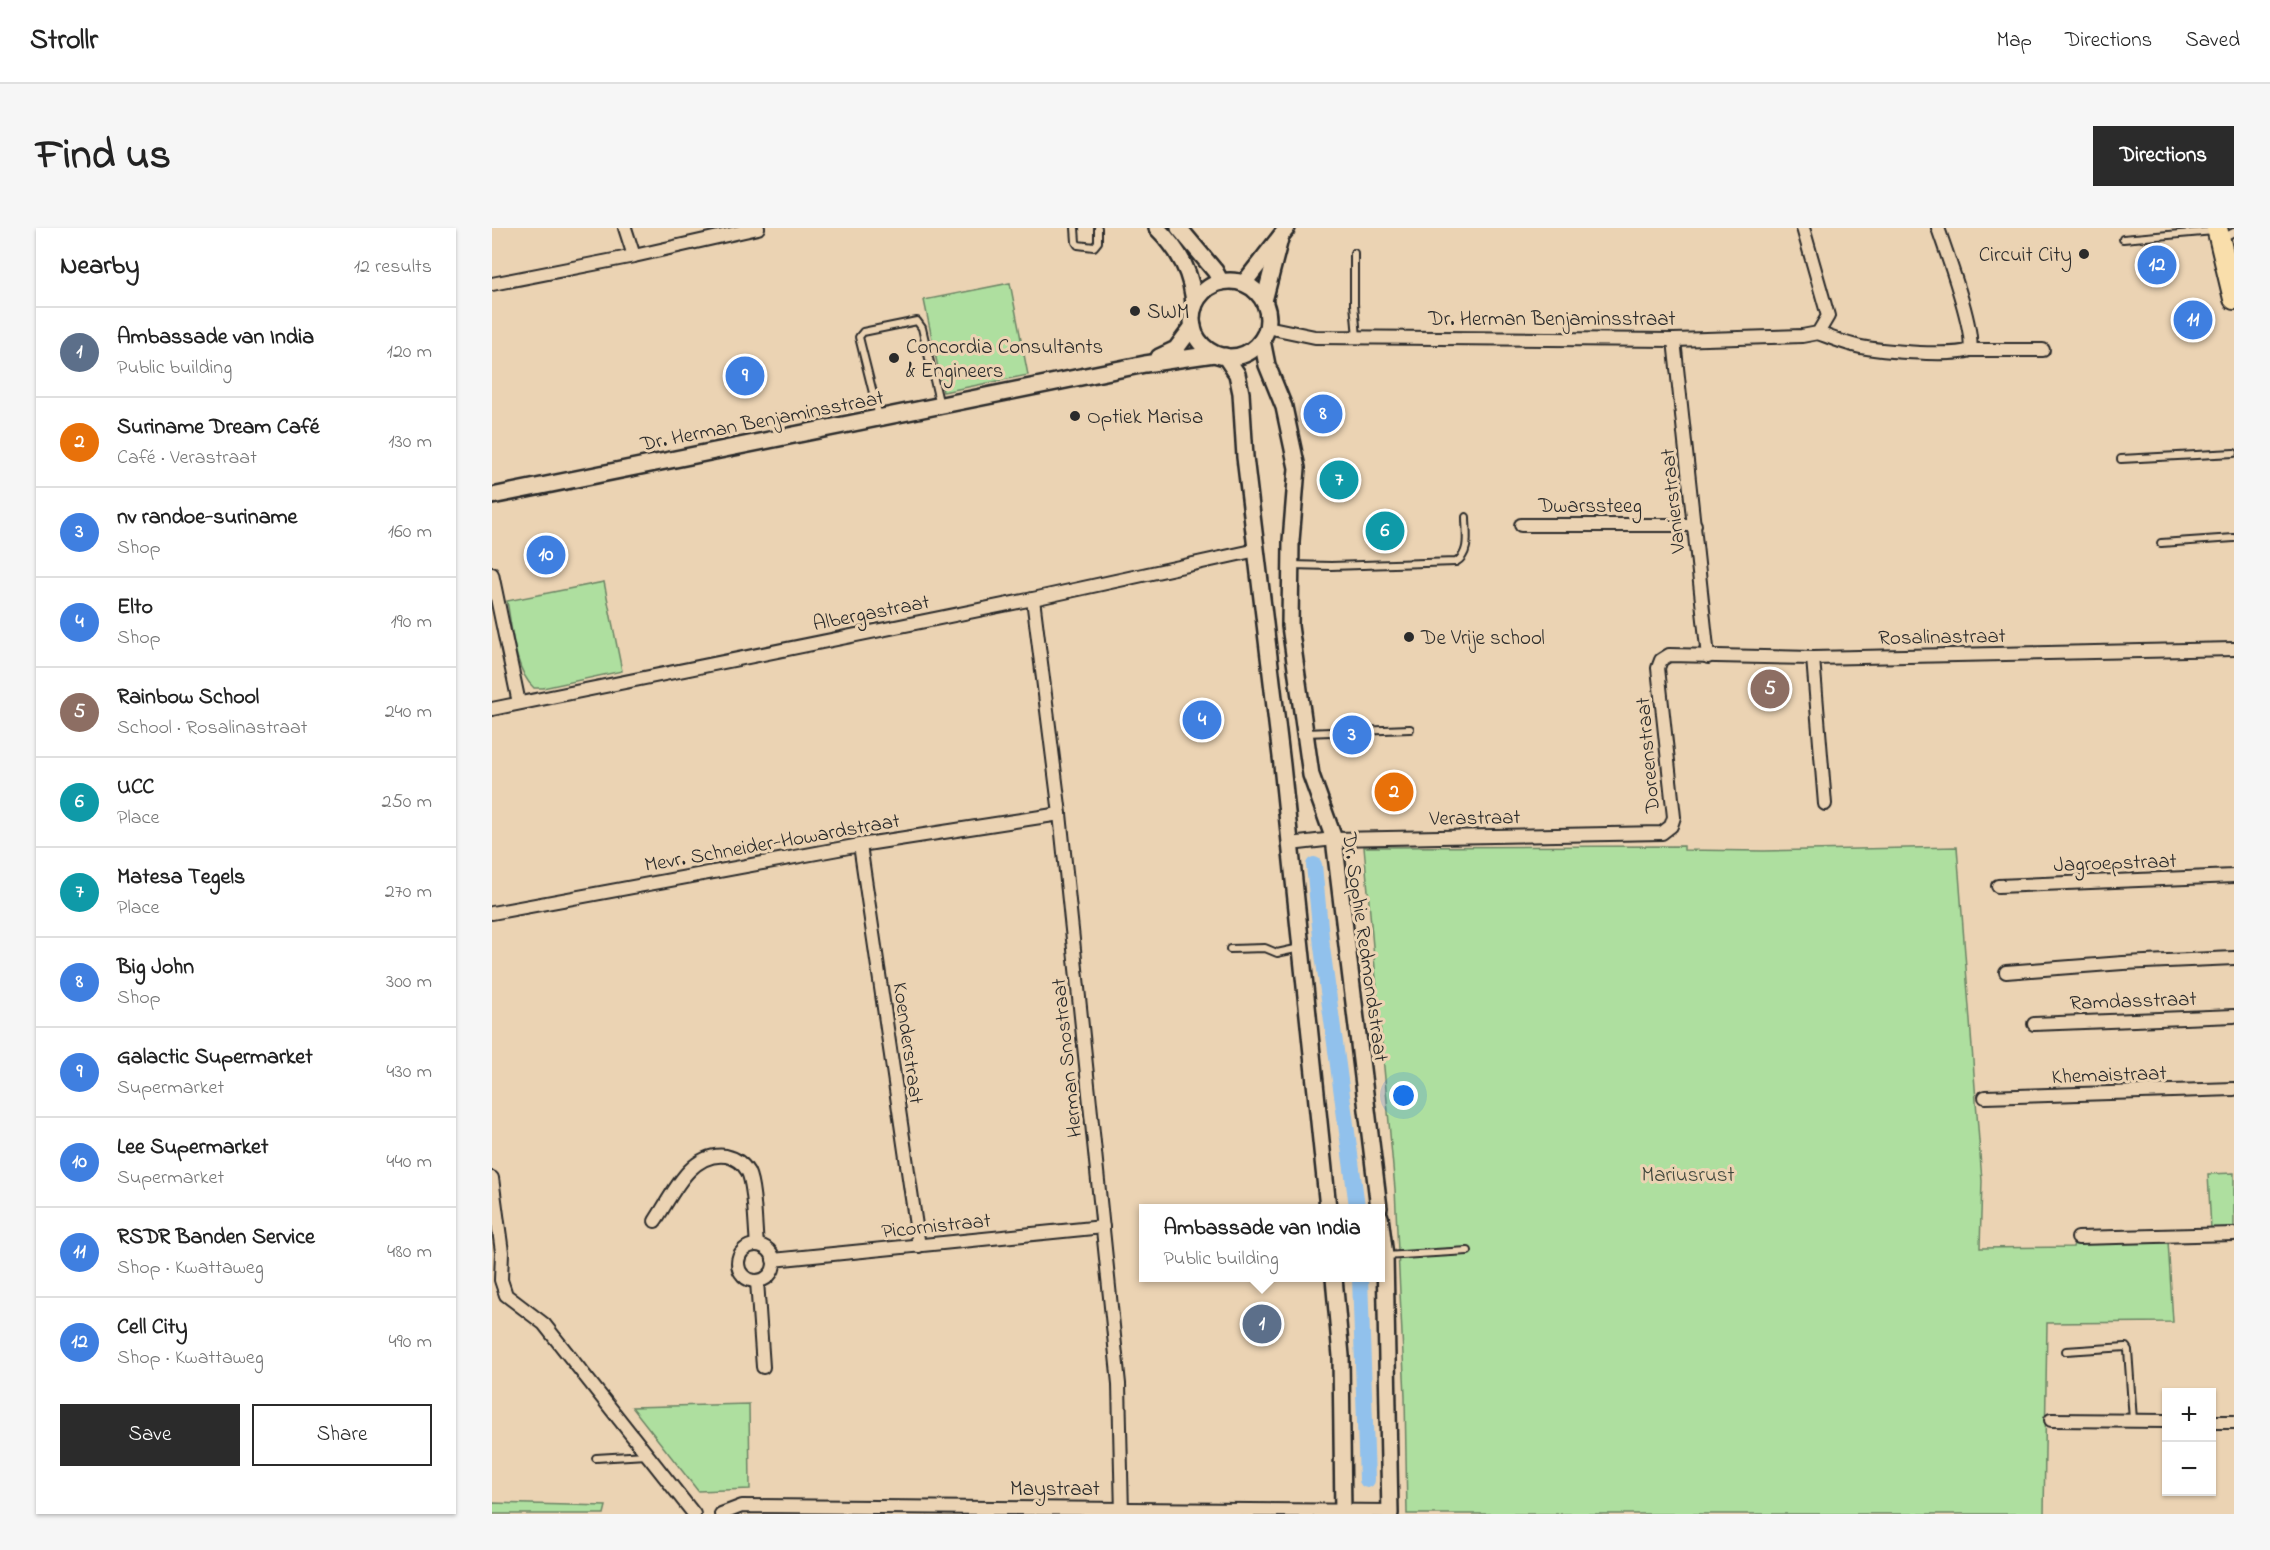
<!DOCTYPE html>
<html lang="en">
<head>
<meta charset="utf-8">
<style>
  body { margin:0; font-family:"Indie Flower",sans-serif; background:#f6f6f6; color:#222 }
  .controls { position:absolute; right:18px; bottom:18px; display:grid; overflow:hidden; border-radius:0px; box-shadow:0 2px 4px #0004 }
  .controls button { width:54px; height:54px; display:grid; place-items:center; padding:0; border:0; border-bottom:2px solid #e0e0e0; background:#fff; color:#222; font:30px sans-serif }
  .you { position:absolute; left:912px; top:868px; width:21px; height:21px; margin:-15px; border:4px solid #fff; border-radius:50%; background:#1a73e8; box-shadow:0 0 0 9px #1a73e833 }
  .badge { display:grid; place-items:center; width:39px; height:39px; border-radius:50%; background:#2b2b2b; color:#fff; font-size:20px; font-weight:700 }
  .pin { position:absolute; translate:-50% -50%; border:3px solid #fff; box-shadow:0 2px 6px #0006 }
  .popup { position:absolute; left:647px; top:976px; width:246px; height:78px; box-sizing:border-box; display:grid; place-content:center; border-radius:0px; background:#fff; filter:drop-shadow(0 2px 4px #0005); font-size:20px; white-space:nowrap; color:#767676 }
  .popup b { font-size:22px; color:#222 }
  .popup::after { content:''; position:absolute; left:50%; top:100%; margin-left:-12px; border:12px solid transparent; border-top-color:#fff }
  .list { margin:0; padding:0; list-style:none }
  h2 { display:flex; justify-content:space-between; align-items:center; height:78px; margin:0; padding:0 24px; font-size:26px }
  h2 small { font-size:20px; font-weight:400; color:#767676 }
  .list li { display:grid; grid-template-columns:39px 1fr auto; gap:18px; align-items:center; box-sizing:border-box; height:90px; padding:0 24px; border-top:2px solid #e0e0e0 }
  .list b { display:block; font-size:22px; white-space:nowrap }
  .list p { margin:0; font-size:20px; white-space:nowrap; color:#767676 }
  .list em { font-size:20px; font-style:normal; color:#767676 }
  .actions { display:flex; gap:12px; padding:18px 24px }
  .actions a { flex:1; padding:14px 0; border:2px solid #2b2b2b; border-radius:0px; text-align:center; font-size:21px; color:#2b2b2b }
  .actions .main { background:#2b2b2b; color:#fff }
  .map { position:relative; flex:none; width:1742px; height:1286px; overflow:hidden; border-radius:0px }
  header { display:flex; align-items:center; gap:36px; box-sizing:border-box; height:84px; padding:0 30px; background:#fff; border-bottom:2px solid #e0e0e0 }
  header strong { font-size:28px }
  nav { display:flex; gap:33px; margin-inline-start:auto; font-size:21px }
  .intro { display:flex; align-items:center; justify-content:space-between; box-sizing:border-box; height:144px; padding:0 36px }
  h1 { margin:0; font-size:42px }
  .button { padding:15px 27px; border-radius:0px; background:#2b2b2b; color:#fff; font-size:21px; font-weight:700 }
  main { display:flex; gap:36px; padding:0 36px }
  aside { flex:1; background:#fff; border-radius:0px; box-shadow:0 2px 4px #0004 }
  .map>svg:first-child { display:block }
  .green { fill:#aedf9f; stroke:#6c8565; stroke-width:1.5 }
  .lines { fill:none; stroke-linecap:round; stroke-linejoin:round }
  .canal { stroke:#91c1ec; stroke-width:16 }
  .service-casing { stroke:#2b2b2b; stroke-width:10 }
  .minor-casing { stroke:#2b2b2b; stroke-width:16 }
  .tertiary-casing { stroke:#2b2b2b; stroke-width:20 }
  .primary-casing { stroke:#2b2b2b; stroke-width:24 }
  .service { stroke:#ebd3b3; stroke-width:6 }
  .minor { stroke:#ebd3b3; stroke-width:12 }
  .tertiary { stroke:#ebd3b3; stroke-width:15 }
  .primary { stroke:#f9deab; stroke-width:20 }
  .poi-dot { fill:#2b2b2b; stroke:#ebd3b3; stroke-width:2 }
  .labels { text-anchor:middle; stroke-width:6; stroke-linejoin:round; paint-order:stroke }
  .poi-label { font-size:21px; fill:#2b2b2b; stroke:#ebd3b3; text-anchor:start }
  .street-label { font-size:21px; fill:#2b2b2b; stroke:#ebd3b3 }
  .park-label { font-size:21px; fill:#3f463c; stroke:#ebd3b3 }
</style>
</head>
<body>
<header>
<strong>Strollr</strong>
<nav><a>Map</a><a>Directions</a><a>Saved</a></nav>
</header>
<div class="intro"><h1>Find us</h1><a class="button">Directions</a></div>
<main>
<aside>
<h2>Nearby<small>12 results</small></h2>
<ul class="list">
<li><span class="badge" style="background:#5c6f8a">1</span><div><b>Ambassade van India</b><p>Public building</p></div><em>120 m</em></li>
<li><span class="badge" style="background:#e8710a">2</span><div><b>Suriname Dream Café</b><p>Café · Verastraat</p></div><em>130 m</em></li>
<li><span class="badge" style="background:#3f7fe0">3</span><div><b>nv randoe-suriname</b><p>Shop</p></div><em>160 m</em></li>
<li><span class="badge" style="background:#3f7fe0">4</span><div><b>Elto</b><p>Shop</p></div><em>190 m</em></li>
<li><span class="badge" style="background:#8d6e63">5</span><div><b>Rainbow School</b><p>School · Rosalinastraat</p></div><em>240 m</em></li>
<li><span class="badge" style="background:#0f9aa8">6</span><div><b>UCC</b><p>Place</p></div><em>250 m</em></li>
<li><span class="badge" style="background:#0f9aa8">7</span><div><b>Matesa Tegels</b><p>Place</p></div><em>270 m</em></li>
<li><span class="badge" style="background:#3f7fe0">8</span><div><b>Big John</b><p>Shop</p></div><em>300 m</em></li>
<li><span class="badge" style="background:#3f7fe0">9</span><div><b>Galactic Supermarket</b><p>Supermarket</p></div><em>430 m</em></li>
<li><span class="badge" style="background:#3f7fe0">10</span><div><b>Lee Supermarket</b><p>Supermarket</p></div><em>440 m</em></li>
<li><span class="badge" style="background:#3f7fe0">11</span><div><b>RSDR Banden Service</b><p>Shop · Kwattaweg</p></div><em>480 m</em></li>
<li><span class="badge" style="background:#3f7fe0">12</span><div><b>Cell City</b><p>Shop · Kwattaweg</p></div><em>490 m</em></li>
</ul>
<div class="actions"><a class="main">Save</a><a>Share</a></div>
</aside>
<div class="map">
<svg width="1742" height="1286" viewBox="0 0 1742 1286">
  <rect width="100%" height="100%" fill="#ebd3b3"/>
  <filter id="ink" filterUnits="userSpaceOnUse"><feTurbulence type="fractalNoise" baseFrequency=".0167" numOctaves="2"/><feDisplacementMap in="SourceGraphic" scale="12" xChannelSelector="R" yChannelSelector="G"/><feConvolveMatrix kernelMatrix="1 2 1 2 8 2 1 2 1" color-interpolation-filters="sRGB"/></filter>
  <g filter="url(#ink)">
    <!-- green -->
    <g class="green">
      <polygon points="518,55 536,147 451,164 432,72"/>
      <path d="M112 354 130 443 51 460H42C22 442 20 399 15 373Z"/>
      <polygon points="1192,618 1192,622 1272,623 1465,619 1490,953 1488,1020 1581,1019 1582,1015 1676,1013 1681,1094 1555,1095 1552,1286 915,1286 913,1168 903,961 872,619"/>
      <polygon points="1742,945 1742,1000 1719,1001 1716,946"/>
      <polygon points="257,1176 258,1261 206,1263 140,1179"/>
      <polygon points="0,1275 114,1278 112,1286 0,1286"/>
    </g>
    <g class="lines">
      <!-- canal -->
      <g class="canal">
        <polyline points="822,637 830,719 865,978"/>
        <polyline points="868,1050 875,1252"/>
      </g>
      <!-- service casing -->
      <g class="service-casing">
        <g id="service">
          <polyline points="583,0 584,14 586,17 602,19 606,14 606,0"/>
          <polyline points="1730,10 1742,4"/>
          <polyline points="1631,11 1722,3"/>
          <polyline points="862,25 862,76 865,109"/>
          <polyline points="387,189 367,109 371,104 425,93 430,100 448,178"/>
          <polyline points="1629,231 1742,225"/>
          <polyline points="1669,315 1742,310"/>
          <path d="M799 337 839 338 964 334C979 325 974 305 974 289"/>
          <polyline points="813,505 918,501"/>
          <polyline points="738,721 773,720 785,725 808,720"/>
          <polyline points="893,1028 976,1023"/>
          <polyline points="1574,1123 1634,1119 1636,1122 1641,1192"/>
          <polyline points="104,1230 154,1227"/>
        </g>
      </g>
      <!-- minor casing -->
      <g class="minor-casing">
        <g id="minor">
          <polyline points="133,0 142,28"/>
          <polyline points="0,56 142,28 266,0"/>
          <polyline points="775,99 823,109 1182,112 1310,108 1326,105 1336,88 1311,0"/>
          <path d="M1326 105C1337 109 1349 114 1361 117 1381 123 1460 129 1478 122 1483 101 1454 24 1446 0"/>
          <polyline points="1182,112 1216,429"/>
          <polyline points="1478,122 1551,122"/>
          <polyline points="1029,297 1203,297"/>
          <polyline points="0,346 27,475"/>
          <polyline points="541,371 568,586 627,1156 630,1286"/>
          <polyline points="1321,430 1333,576"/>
          <polyline points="0,481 541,371 765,322"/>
          <polyline points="798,616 842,611 1170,605 1179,598 1182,589 1166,440 1169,432 1177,427 1321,430 1742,421"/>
          <polyline points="368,617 427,1018"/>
          <polyline points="1506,658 1742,648"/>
          <polyline points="0,685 368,617 568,586"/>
          <polyline points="1514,744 1631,735 1742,730"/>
          <polyline points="1542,796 1742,788"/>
          <polyline points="1493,869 1742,861"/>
          <polyline points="0,950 10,1024 9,1052 14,1067 52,1096 202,1286"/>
          <path d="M163 993C180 968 198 923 234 928 243 930 251 935 256 944 263 959 263 999 265 1017"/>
          <polyline points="1586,1010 1742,1006"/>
          <circle cx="264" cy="1035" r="18"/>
          <polyline points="281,1032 611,999"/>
          <polyline points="265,1053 271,1139"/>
          <polyline points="1559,1192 1674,1193"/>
          <polyline points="1720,1194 1742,1194"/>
          <polyline points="229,1286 250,1278 898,1283"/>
        </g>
      </g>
      <!-- tertiary casing -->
      <g class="tertiary-casing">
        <g id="tertiary">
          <path d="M665 0C687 22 701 46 702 79"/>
          <polyline points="687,0 723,43 729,54"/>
          <circle cx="738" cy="91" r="38"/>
          <polyline points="752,55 795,0"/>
          <polyline points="772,73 788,11"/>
          <polyline points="770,112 775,137 792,179 805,240 799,313 798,398 819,547 842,611 887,980"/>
          <polyline points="733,128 745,146 749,165 753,229 790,537 836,980"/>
          <polyline points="667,129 684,121 701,98"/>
          <polyline points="0,268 653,136 722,126"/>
          <polyline points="888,989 893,1028 898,1286"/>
          <polyline points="842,1050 849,1128 851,1286"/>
        </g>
      </g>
      <!-- primary casing -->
      <g class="primary-casing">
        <polyline id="primary" points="1725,0 1742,71"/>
      </g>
      <!-- service -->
      <use href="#service" class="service"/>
      <!-- minor -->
      <use href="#minor" class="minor"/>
      <!-- tertiary -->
      <use href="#tertiary" class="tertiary"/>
      <!-- primary -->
      <use href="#primary" class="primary"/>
    </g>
  </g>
  <!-- markers -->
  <g class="poi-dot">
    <circle cx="1592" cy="26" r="6"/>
    <circle cx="643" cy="83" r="6"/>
    <circle cx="402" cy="130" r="6"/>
    <circle cx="583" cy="188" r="6"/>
    <circle cx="917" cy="409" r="6"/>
  </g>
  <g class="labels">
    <!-- poi labels -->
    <g class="poi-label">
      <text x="1580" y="33" text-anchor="end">Circuit City</text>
      <text x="655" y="90">SWM</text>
      <text x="414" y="125">Concordia Consultants<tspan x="414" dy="24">&amp; Engineers</tspan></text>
      <text x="595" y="195">Optiek Marisa</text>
      <text x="929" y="416">De Vrije school</text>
    </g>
    <!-- street labels -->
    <g class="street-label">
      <text x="1060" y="97">Dr. Herman Benjaminsstraat</text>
      <text transform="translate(270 192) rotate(-11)" y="7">Dr. Herman Benjaminsstraat</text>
      <text transform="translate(1180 273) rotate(-96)" y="7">Vanierstraat</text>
      <text x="1098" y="284">Dwarssteeg</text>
      <text transform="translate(379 384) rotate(-11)" y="7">Albergastraat</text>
      <text transform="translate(1450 408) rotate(-1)" y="7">Rosalinastraat</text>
      <text transform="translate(1155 527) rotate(-95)" y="7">Doreenstraat</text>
      <text transform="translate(983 589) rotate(-1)" y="7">Verastraat</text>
      <text transform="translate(280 614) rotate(-10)" y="7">Mevr. Schneider-Howardstraat</text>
      <text transform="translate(1623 634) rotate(-2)" y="7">Jagroepstraat</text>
      <text transform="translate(874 719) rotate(82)" y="7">Dr. Sophie Redmondstraat</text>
      <text transform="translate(1641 772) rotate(-2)" y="7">Ramdasstraat</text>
      <text transform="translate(417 815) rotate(82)" y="7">Koenderstraat</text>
      <text transform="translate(574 830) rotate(-96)" y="7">Herman Snostraat</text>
      <text transform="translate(1617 846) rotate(-2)" y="7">Khemaistraat</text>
      <text transform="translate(444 997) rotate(-6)" y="7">Picornistraat</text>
      <text x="563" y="1267">Maystraat</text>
    </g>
    <!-- park labels -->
    <g class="park-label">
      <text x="1196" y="953">Mariusrust</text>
    </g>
  </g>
</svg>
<div class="controls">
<button>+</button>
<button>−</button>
</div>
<div class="you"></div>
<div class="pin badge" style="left:770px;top:1096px;background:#5c6f8a">1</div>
<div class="popup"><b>Ambassade van India</b>Public building</div>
<div class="pin badge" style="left:902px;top:564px;background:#e8710a">2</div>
<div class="pin badge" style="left:860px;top:507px;background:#3f7fe0">3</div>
<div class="pin badge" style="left:710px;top:492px;background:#3f7fe0">4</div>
<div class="pin badge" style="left:1278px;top:461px;background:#8d6e63">5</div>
<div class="pin badge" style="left:893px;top:303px;background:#0f9aa8">6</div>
<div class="pin badge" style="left:847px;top:252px;background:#0f9aa8">7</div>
<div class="pin badge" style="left:831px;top:186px;background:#3f7fe0">8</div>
<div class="pin badge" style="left:253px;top:148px;background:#3f7fe0">9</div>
<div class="pin badge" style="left:54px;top:327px;background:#3f7fe0">10</div>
<div class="pin badge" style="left:1701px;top:92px;background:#3f7fe0">11</div>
<div class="pin badge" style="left:1665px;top:37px;background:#3f7fe0">12</div>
</div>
</main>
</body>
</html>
